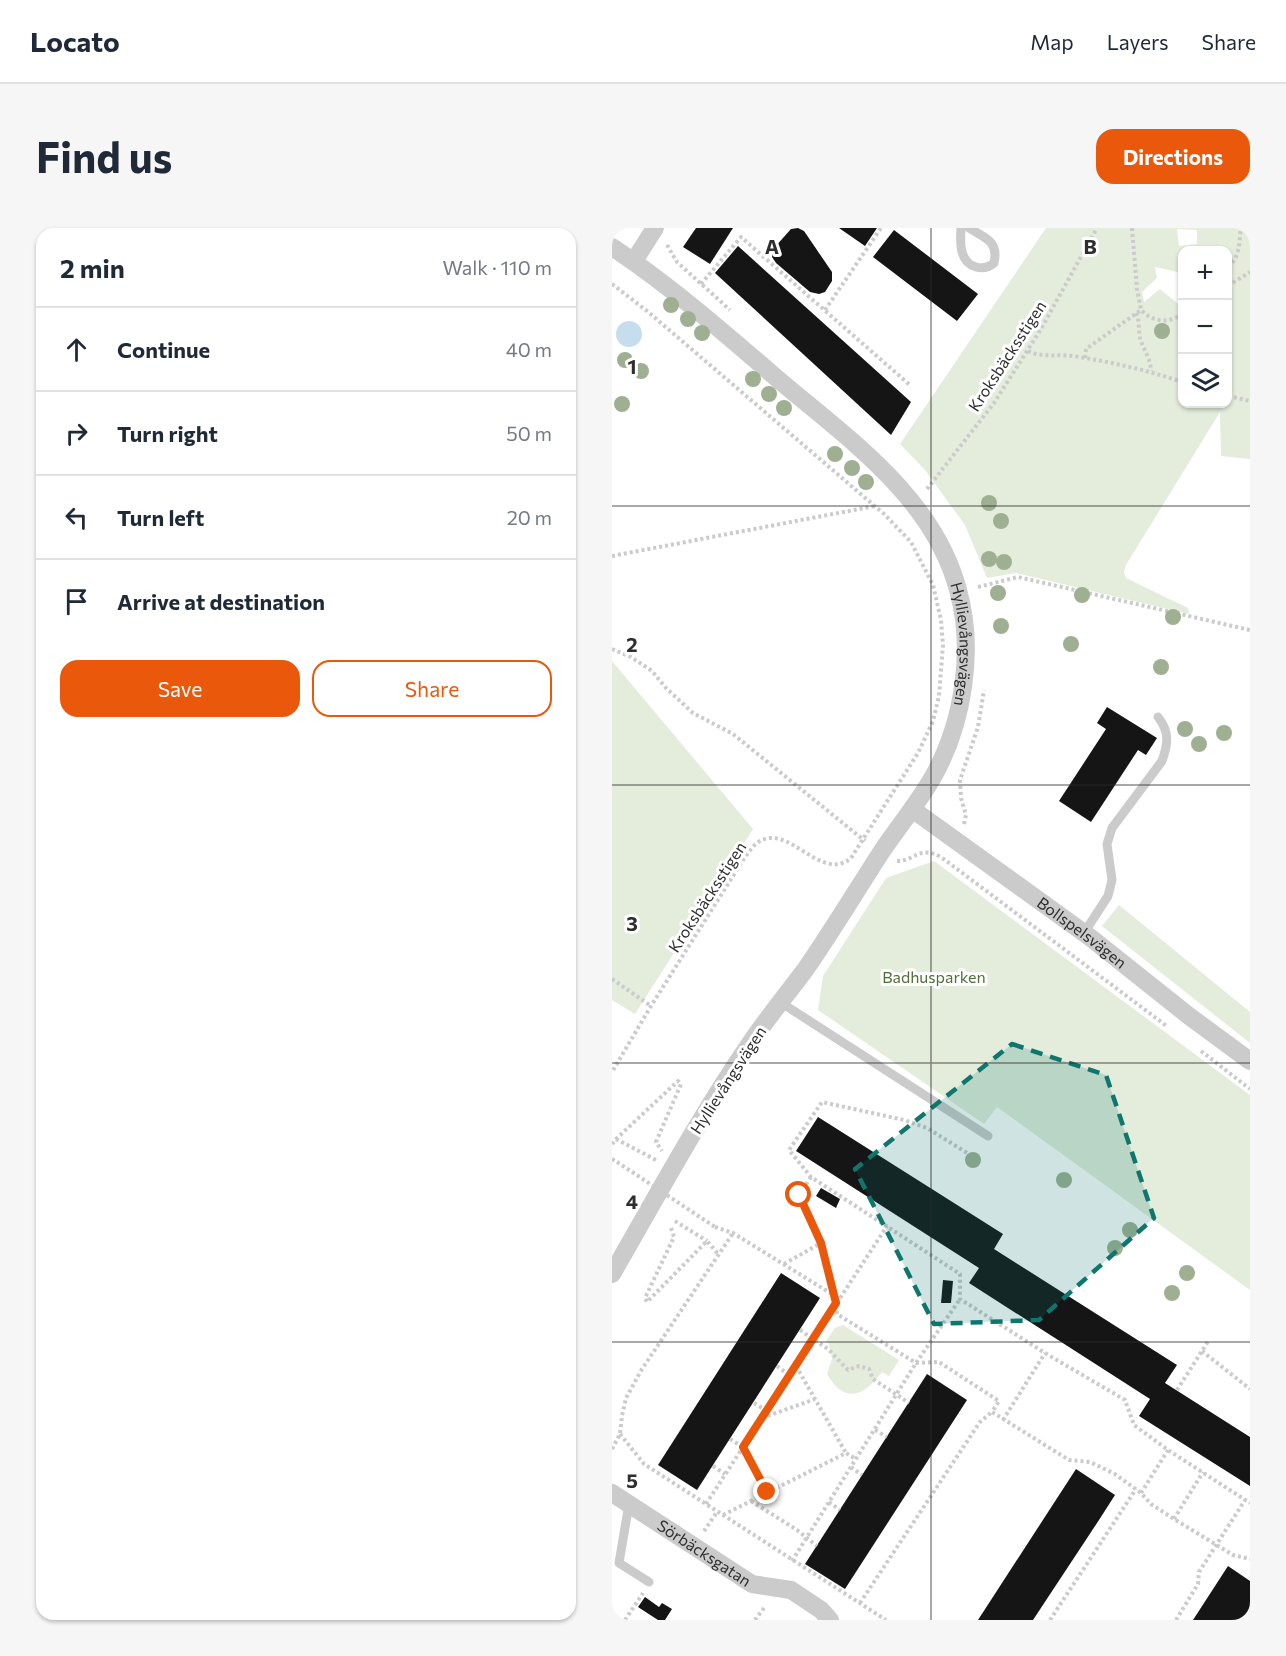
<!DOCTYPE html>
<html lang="en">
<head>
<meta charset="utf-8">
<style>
  body { margin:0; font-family:Commissioner,sans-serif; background:#f6f6f7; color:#1f2937 }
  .controls { position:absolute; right:18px; top:18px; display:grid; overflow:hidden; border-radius:12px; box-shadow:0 2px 4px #0004 }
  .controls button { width:54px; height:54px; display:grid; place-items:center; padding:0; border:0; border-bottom:2px solid #e0e1e3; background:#fff; color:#1f2937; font:30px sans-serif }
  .stop { position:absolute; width:18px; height:18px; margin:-14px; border:4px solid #ea580c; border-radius:50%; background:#fff }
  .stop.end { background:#ea580c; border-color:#fff; box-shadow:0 2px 6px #0008 }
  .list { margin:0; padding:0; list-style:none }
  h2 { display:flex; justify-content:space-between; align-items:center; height:78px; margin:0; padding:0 24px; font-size:26px }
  h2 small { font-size:20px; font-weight:400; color:#747a83 }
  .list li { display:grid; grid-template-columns:39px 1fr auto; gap:18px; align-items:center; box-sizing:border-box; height:84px; padding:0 24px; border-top:2px solid #e0e1e3 }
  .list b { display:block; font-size:22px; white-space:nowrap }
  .list em { font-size:20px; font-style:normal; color:#747a83 }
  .actions { display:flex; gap:12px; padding:18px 24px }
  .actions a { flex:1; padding:14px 0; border:2px solid #ea580c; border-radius:18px; text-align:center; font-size:21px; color:#ea580c }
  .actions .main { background:#ea580c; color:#fff }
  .icon { flex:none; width:33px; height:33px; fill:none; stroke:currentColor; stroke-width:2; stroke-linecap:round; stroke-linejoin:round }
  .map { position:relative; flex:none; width:638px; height:1392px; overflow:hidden; border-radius:18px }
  header { display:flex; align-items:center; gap:36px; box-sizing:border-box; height:84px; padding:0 30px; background:#fff; border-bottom:2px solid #e0e1e3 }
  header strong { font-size:28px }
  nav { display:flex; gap:33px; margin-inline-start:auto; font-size:21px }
  .intro { display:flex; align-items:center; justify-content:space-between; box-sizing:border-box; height:144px; padding:0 36px }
  h1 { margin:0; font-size:42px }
  .button { padding:15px 27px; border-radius:18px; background:#ea580c; color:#fff; font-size:21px; font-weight:700 }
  main { display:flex; gap:36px; padding:0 36px }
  aside { flex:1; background:#fff; border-radius:18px; box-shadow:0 2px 4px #0004 }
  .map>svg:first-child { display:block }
  .green { fill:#e4eddb; fill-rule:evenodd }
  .water { fill:#c6ddee }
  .building { fill:#151515 }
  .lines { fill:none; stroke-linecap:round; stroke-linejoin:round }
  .path { stroke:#cbcbcb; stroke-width:4; stroke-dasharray:3 3; stroke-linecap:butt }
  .lane { stroke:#cbcbcb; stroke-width:9 }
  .street { stroke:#cbcbcb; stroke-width:18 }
  .path-bridge { stroke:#cbcbcb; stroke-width:4; stroke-dasharray:3 3; stroke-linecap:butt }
  .tree { fill:#9faf92 }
  .route { stroke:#ea580c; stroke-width:8 }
  .marked { fill:#0f766e; fill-opacity:0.2; stroke:#0f766e; stroke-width:4.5; stroke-dasharray:12 8; stroke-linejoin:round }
  .grid { fill:none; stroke:#2e2e2e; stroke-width:1.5; stroke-opacity:0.55 }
  .labels { text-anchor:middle; stroke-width:6; stroke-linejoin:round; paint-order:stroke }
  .street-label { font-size:16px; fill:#2e2e2e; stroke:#fff }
  .park-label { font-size:16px; fill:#506d39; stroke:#fff }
  .grid-label { font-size:20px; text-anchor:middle; font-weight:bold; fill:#2e2e2e; stroke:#fff; stroke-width:6; stroke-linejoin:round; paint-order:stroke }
</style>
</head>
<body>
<header>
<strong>Locato</strong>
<nav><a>Map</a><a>Layers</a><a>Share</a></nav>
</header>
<div class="intro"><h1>Find us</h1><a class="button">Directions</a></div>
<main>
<aside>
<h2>2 min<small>Walk · 110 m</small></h2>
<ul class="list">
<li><svg class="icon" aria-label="ahead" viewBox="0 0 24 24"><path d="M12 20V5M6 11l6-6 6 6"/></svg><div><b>Continue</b></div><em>40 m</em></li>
<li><svg class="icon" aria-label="right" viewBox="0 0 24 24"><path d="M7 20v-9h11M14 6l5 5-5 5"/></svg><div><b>Turn right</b></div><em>50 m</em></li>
<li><svg class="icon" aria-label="left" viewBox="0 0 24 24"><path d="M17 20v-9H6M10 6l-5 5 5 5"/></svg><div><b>Turn left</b></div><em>20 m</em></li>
<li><svg class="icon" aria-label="arrive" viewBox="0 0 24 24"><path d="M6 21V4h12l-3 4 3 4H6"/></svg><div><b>Arrive at destination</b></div></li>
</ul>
<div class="actions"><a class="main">Save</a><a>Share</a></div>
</aside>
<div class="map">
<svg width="638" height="1392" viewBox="0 0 638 1392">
  <rect width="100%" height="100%" fill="#fff"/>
  <!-- green -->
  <g class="green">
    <path d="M434 0H638V231L609 228 608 184 514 337 512 344 514 350 576 380 577 386 404 345 375 350 353 297 313 242 288 216ZM565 1 585 2V16L567 18ZM570 22H616V176H570V79L548 61 532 74 530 64 545 50 543 39 570 45Z"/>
    <polygon points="0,433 141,601 23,786 0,772"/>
    <polygon points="322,633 638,867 638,1062 385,879 372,896 206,782 211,748 274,650"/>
    <polygon points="507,677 638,784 638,815 490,698"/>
    <path d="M231 1097 287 1132 277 1148 270 1144C252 1168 233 1177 215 1146L220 1131 217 1116 214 1113 223 1100Z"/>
  </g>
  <!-- water -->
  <circle class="water" cx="17" cy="106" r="13"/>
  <!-- building -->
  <g class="building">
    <polygon points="84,0 121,0 98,36 71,19"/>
    <polygon points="186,0 192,3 220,44 220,53 213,64 207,66 198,64 164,35 160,29 162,20 179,1"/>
    <polygon points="227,0 265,0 253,18"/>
    <polygon points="282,2 366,66 345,93 261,29"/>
    <polygon points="126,18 299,174 279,207 103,45"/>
    <polygon points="495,479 545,510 534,527 526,522 479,594 447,573 494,501 485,495"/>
    <polygon points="206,889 391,1006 382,1021 565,1137 553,1155 638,1209 638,1258 527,1188 538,1171 357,1055 367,1040 184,923"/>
    <polygon points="209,960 228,971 224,980 204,968"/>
    <polygon points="169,1045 208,1070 85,1262 46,1237"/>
    <polygon points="331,1052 341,1053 339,1075 329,1075"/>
    <polygon points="315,1146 355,1172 233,1361 193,1336"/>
    <polygon points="464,1241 503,1267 487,1292 421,1392 366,1392"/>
    <polygon points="616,1338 638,1353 638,1390 637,1392 581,1392"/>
    <polygon points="33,1369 47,1379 50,1375 60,1381 53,1392 46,1392 26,1379"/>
  </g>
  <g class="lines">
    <!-- path -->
    <g class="path">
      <path d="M520 0 525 61 529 82C541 94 556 96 570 86"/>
      <polyline points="634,0 638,1"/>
      <polyline points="55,17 65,34 118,82"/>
      <path d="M616 39C628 30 627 14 629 0"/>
      <path d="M0 56 35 83 272 286 299 314 321 357 329 392 331 417 327 468 321 493 306 525 239 630C208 656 176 592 145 615 141 618 137 624 133 629L39 778 0 844"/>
      <polyline points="89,56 129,9 299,158"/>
      <polyline points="616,58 638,44"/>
      <polyline points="213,82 269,0"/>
      <path d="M524 85C528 92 526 101 528 110 531 121 539 131 539 143"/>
      <path d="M416 123C430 130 446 126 461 128 499 134 535 142 570 154"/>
      <polyline points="473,130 474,121 529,82"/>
      <polyline points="616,168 638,173"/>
      <polyline points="315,261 382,175 429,101 485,0"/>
      <polyline points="0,328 263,278"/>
      <polyline points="366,359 406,349 638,402"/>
      <polyline points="0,421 19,429 40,443 54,460 81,485 121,506 253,613"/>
      <polyline points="352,596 354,587 349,570 348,552 366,499 372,462"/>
      <path d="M285 633C303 633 307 617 329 629L556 799"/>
      <polyline points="0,751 39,778"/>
      <polyline points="589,823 638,861"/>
      <polyline points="4,911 44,932"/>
      <polyline points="0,916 4,911 66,853 69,856 44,914 50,923"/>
      <polyline points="360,928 315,900 292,892 210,874 177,922 199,949 348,1046 348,1071 433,1125 513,1172 522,1197 556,1222 638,1275"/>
      <polyline points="0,931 5,934"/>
      <path d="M199 949 187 967C204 1005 221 1044 225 1086L304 1135 327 1134 387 1173 380 1184 457 1232 478 1234 503 1246 529 1265 539 1276 562 1291 621 1327 638 1331"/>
      <polyline points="63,993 95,1013"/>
      <polyline points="103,999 121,1005 223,1068"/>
      <polyline points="59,1000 62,1009 33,1070 35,1074 95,1013 107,1027"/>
      <polyline points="172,1036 209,1015"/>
      <polyline points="188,1102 216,1121 236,1142 247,1138 257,1141 261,1151 297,1175"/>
      <polyline points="590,1123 638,1161"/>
      <polyline points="165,1138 177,1147"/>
      <polyline points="184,1138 234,1225"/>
      <polyline points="565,1162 597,1112"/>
      <polyline points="142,1175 155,1183"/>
      <polyline points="150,1190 203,1171"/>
      <polyline points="391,1192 433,1125"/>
      <polyline points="263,1202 275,1209"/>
      <polyline points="8,1206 32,1236 274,1392"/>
      <polyline points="118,1211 131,1219 155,1264"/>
      <polyline points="0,1221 8,1206 10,1188 14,1170 30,1141 121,1005"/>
      <polyline points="101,1238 113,1246"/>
      <polyline points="239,1239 250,1247"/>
      <polyline points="529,1265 556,1222"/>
      <polyline points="139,1273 185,1302 205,1318"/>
      <polyline points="217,1274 228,1282"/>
      <polyline points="94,1276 275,998"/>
      <polyline points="111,1287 234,1225 244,1231"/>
      <polyline points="562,1291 591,1244"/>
      <polyline points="92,1303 105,1284"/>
      <polyline points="180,1333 304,1135 348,1071"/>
      <polyline points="248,1375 368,1194 380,1184"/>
      <polyline points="0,1392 1,1392"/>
      <polyline points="13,1392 31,1365"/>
      <polyline points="143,1392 152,1380"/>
      <polyline points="438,1392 524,1261"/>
      <polyline points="564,1392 586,1356 587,1344 633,1272"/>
    </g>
    <!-- lane -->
    <g class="lane">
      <path d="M349 0C348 14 347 34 364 39 371 41 376 40 382 35 387 13 373 10 357 0"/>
      <path d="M472 705 496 668 500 652 495 616 500 600 550 533C556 516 558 504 546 489"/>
      <polyline points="168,774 376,908"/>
      <polyline points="17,1276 7,1335 37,1354"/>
    </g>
    <!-- street -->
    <g class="street">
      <path id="s1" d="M0 19C57 57 109 102 161 147 232 208 321 267 346 362 363 422 351 496 321 549 306 575 287 598 270 623 244 663 220 703 193 742 175 766 156 789 139 814 88 888 45 968 0 1046"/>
      <polyline points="22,33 43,0"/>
      <path id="s2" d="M300 581 479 710 577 788 638 833"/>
      <path id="s3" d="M0 1265 140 1356 179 1362 209 1382 218 1392"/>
    </g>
    <!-- path-bridge -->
    <polyline class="path-bridge" points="5,934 103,999"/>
  </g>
  <!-- trees -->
  <g class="tree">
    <circle cx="59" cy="77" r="8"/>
    <circle cx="76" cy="91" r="8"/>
    <circle cx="550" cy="103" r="8"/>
    <circle cx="90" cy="105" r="8"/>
    <circle cx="13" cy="132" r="8"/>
    <circle cx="29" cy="143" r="8"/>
    <circle cx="141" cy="151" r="8"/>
    <circle cx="157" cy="166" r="8"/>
    <circle cx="10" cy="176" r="8"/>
    <circle cx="172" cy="180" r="8"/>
    <circle cx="223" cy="226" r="8"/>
    <circle cx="240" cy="240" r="8"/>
    <circle cx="254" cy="254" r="8"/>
    <circle cx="377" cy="275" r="8"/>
    <circle cx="389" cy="293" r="8"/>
    <circle cx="377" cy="331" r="8"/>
    <circle cx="392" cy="334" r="8"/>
    <circle cx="386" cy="365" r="8"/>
    <circle cx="470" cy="367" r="8"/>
    <circle cx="561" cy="389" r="8"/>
    <circle cx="389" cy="398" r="8"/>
    <circle cx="459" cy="416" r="8"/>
    <circle cx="549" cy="439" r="8"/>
    <circle cx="573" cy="501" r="8"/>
    <circle cx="612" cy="505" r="8"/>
    <circle cx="587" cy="516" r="8"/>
    <circle cx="361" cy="932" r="8"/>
    <circle cx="452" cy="952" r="8"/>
    <circle cx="518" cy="1002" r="8"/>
    <circle cx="503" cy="1020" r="8"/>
    <circle cx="575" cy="1045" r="8"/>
    <circle cx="560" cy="1065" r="8"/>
  </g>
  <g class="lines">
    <!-- route -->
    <polyline class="route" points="155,1264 131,1219 224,1075 209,1015 187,967"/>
  </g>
  <!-- marked area -->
  <path class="marked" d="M400 816 494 847 542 990 427 1092 322 1096 243 941Z"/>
  <!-- grid -->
  <path class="grid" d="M319 0V1392M0 278H638M0 557H638M0 835H638M0 1114H638"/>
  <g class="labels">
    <!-- street labels -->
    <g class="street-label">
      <text transform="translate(395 128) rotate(-57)" y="6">Kroksbäcksstigen</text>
      <text dy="6" stroke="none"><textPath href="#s1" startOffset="549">Hyllievångsvägen</textPath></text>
      <text transform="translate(95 669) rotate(-57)" y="6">Kroksbäcksstigen</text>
      <text dy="6" stroke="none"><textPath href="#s2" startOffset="210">Bollspelsvägen</textPath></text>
      <text transform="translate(116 852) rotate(-57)" y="6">Hyllievångsvägen</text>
      <text dy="6" stroke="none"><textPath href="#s3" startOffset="110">Sörbäcksgatan</textPath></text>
    </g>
    <!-- park labels -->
    <g class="park-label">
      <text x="322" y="755">Badhusparken</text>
    </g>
  </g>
  <g class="grid-label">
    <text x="160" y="26">A</text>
    <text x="478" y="26">B</text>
    <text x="20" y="146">1</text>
    <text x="20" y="424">2</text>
    <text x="20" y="703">3</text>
    <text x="20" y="981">4</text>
    <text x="20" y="1260">5</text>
  </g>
</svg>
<div class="controls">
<button>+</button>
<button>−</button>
<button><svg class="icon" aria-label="layers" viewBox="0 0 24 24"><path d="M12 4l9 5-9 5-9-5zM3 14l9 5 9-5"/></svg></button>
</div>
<div class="stop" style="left:187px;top:967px"></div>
<div class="stop end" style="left:155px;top:1264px"></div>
</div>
</main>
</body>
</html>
